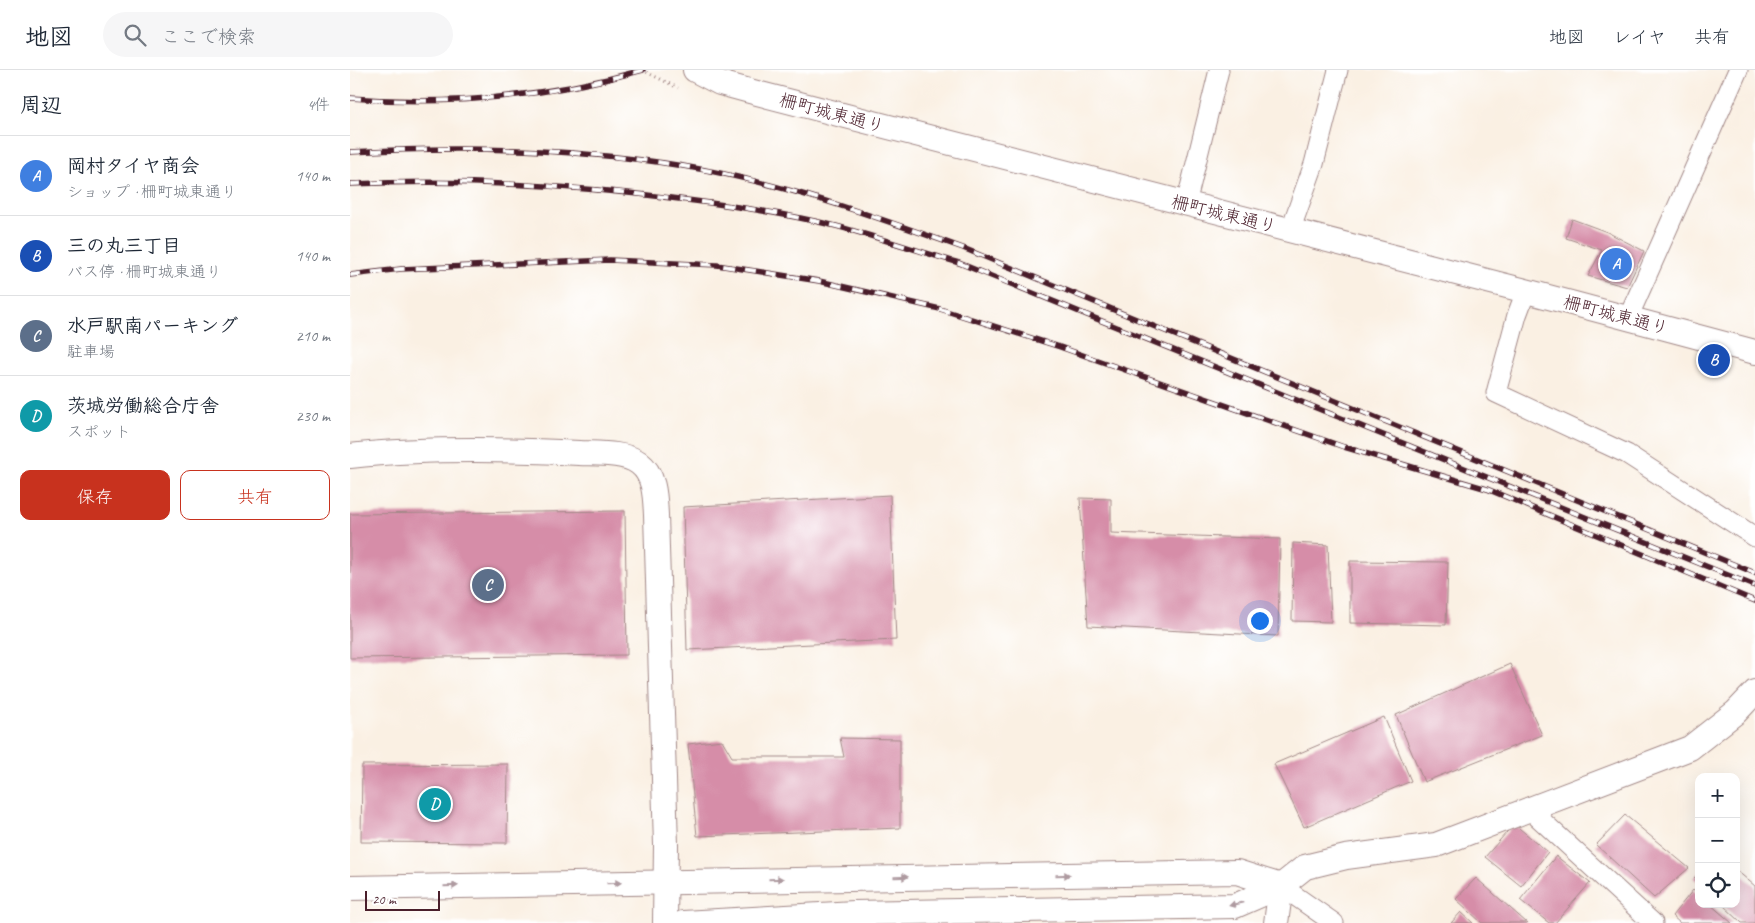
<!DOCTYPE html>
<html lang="ja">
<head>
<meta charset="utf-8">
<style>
  body { margin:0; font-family:Caveat,"Klee One",sans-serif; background:#f6f6f7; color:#1f2937 }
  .controls { position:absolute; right:15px; bottom:15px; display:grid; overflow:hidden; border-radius:10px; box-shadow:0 5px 20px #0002 }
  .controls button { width:45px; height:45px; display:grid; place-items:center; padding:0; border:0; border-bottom:1px solid #e0e1e3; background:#fff; color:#1f2937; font:25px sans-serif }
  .scale { position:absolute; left:15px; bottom:12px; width:75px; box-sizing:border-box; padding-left:5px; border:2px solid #4a1f2b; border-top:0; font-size:14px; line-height:18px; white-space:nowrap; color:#4a1f2b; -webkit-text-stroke:4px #fff; paint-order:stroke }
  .you { position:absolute; left:909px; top:550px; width:18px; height:18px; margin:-12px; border:4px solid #fff; border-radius:50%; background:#1a73e8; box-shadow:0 0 0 8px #1a73e833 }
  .badge { display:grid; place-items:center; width:32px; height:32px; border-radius:50%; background:#c8321e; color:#fff; font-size:16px; font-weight:700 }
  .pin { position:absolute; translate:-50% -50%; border:2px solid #fff; box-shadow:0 1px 5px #0006 }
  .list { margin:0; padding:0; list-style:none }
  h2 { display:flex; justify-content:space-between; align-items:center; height:65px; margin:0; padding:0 20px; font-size:21px }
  h2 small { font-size:16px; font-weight:400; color:#747a83 }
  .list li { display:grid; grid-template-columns:32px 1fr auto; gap:15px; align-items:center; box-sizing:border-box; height:80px; padding:0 20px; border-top:1px solid #e0e1e3 }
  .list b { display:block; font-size:19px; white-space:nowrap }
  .list p { margin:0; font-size:16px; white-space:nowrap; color:#747a83 }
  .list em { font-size:16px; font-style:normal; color:#747a83 }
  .actions { display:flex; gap:10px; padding:15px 20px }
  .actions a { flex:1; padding:11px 0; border:1px solid #c8321e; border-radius:10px; text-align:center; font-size:18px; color:#c8321e }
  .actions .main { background:#c8321e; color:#fff }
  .icon { flex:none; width:28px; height:28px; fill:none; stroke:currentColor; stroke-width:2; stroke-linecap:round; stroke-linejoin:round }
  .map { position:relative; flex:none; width:1405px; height:853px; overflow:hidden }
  header { display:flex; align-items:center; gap:30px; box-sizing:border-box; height:70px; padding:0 25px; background:#fff; border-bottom:1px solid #e0e1e3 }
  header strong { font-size:24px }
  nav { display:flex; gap:28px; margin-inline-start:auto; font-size:18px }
  .search { width:350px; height:45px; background:#f6f6f7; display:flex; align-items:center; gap:12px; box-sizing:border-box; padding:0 18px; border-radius:28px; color:#747a83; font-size:19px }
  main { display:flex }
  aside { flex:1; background:#fff }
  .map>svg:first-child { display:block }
  .building { fill:#d68da8 }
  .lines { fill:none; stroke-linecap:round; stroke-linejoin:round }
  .minor-casing { stroke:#a28887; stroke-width:21 }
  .tertiary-casing { stroke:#a28887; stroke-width:26 }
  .path { stroke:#a28887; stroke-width:3; stroke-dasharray:1 4; stroke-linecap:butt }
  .minor { stroke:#fff; stroke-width:19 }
  .tertiary { stroke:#fff; stroke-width:24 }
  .rail-casing { stroke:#4a1f2b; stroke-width:5.5 }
  .rail { stroke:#fff; stroke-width:4; stroke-dasharray:11; stroke-linecap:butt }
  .oneway { fill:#ae9aa0 }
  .labels { text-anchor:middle; stroke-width:4.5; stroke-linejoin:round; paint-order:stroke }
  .street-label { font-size:18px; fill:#4a1f2b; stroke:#fff }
</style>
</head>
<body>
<header>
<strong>地図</strong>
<div class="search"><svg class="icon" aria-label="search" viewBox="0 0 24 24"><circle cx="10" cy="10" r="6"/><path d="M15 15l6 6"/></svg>ここで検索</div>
<nav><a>地図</a><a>レイヤ</a><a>共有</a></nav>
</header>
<main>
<aside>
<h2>周辺<small>4件</small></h2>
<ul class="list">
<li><span class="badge" style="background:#3f7fe0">A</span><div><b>岡村タイヤ商会</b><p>ショップ · 柵町城東通り</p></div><em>140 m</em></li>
<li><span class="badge" style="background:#1a4fb4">B</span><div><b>三の丸三丁目</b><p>バス停 · 柵町城東通り</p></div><em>140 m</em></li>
<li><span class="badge" style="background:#5c6f8a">C</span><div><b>水戸駅南パーキング</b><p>駐車場</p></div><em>210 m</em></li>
<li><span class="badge" style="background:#0f9aa8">D</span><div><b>茨城労働総合庁舎</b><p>スポット</p></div><em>230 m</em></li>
</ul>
<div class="actions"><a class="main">保存</a><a>共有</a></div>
</aside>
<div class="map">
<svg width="1405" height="853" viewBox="0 0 1405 853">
  <rect width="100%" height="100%" fill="#fff"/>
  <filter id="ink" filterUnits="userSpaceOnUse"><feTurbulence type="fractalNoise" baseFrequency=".02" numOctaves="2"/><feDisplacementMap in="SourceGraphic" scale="10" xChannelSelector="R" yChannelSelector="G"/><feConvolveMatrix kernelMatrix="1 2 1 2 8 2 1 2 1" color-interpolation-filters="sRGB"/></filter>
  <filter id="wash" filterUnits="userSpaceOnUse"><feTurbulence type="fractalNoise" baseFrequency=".0096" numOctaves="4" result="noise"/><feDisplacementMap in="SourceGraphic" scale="20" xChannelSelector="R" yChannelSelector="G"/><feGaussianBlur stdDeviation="1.12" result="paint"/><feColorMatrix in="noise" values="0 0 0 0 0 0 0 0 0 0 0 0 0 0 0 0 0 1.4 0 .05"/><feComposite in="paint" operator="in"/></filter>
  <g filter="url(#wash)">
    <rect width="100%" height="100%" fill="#faf0e3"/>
    <g id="blocks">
      <!-- building -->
      <g class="building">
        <polygon points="1222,149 1257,162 1294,181 1277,217 1238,206 1252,180 1216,168"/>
        <polygon points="540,425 546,570 337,580 333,437"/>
        <polygon points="730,428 761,429 761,463 930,469 928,566 738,556"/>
        <polygon points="275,441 277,585 0,588 0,444"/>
        <polygon points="943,473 978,475 981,552 942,551"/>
        <polygon points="1000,491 1098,492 1096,555 1000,553"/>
        <polygon points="1160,594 1192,665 1074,712 1046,645"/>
        <polygon points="1034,647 1061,711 954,757 924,694"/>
        <polygon points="490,668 550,669 550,758 347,766 338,674 372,670 382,687 494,687"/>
        <polygon points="158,694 157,773 11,772 12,695"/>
        <polygon points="1275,745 1339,798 1304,828 1246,775"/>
        <polygon points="1164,754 1198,782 1171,816 1135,787"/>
        <polygon points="1206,786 1240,813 1205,853 1199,853 1170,830"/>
        <polygon points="1386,800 1405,816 1405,853 1392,853 1372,834 1386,834"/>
        <polygon points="1349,803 1349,813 1344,808"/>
        <polygon points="1126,808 1177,853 1132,853 1106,829"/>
        <polygon points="1343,820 1349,825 1349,834 1360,834 1382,853 1330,853 1322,846"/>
        <polygon points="1111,842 1123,853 1101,853"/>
      </g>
    </g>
  </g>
  <g filter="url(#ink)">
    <use href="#blocks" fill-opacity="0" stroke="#a28887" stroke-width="1"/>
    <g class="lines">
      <!-- minor casing -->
      <g class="minor-casing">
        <g id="minor">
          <polyline points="836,134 869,0"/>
          <polyline points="940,161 964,94 988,0"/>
          <polyline points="1176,221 1167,245 1146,323 1277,384 1405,467"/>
          <polyline points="1278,248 1388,0"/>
          <polyline points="1179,739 1303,853"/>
          <polyline points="931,816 984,853"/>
        </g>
      </g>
      <!-- tertiary casing -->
      <g class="tertiary-casing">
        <g id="tertiary">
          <polyline points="345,0 370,13 407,23 1176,221 1405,282"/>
          <path d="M0 386C75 378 153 379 229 383 246 384 274 382 289 393 305 405 305 427 306 445L316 775 315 853"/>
          <polyline points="0,818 887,802 931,816"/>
          <polyline points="333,853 504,843 885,836 931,816 955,797 996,787 1086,775 1340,678 1386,642 1405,622"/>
          <polyline points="926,853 931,816"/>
        </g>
      </g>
      <!-- path -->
      <polyline class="path" points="292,0 328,18"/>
      <!-- minor -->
      <use href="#minor" class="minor"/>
      <!-- tertiary -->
      <use href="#tertiary" class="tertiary"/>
      <!-- rail casing -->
      <g class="rail-casing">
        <g id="rail">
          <path d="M0 28C100 36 197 27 293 0"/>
          <path d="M0 82C110 76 224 78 333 96 429 112 521 145 613 178L1405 503"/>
          <path d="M0 114C113 109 225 115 337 130 386 136 437 144 486 156 527 167 568 181 609 193L1405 516"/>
          <polyline points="0,205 51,199 260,190 367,195 469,211 590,239 710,277 994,377 1137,419 1405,531"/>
        </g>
      </g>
      <!-- rail -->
      <use href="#rail" class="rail"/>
    </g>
    <!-- one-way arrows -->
    <defs><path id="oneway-solid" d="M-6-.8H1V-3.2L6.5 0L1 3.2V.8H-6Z" transform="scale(1.25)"/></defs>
    <g class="oneway">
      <use href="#oneway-solid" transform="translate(713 805) rotate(-1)"/>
      <use href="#oneway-solid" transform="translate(551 807) rotate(-1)"/>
      <use href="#oneway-solid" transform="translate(426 809) rotate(-1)"/>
      <use href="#oneway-solid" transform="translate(264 813) rotate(-1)"/>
      <use href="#oneway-solid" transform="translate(101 816) rotate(-1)"/>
      <use href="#oneway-solid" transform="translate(886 834) rotate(166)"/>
    </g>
  </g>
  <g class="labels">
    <!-- street labels -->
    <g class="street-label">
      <text transform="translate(482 43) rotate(15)" y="6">柵町城東通り</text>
      <text transform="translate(874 144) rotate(14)" y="6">柵町城東通り</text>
      <text transform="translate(1266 245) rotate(15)" y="6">柵町城東通り</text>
    </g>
  </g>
</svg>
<div class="controls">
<button>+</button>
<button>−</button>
<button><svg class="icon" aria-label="locate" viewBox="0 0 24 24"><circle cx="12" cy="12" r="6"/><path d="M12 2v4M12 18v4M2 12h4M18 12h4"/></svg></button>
</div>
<div class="scale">20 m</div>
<div class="you"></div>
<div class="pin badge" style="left:1266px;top:194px;background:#3f7fe0">A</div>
<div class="pin badge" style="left:1364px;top:290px;background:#1a4fb4">B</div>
<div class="pin badge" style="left:138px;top:515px;background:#5c6f8a">C</div>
<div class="pin badge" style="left:85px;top:734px;background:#0f9aa8">D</div>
</div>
</main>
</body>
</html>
